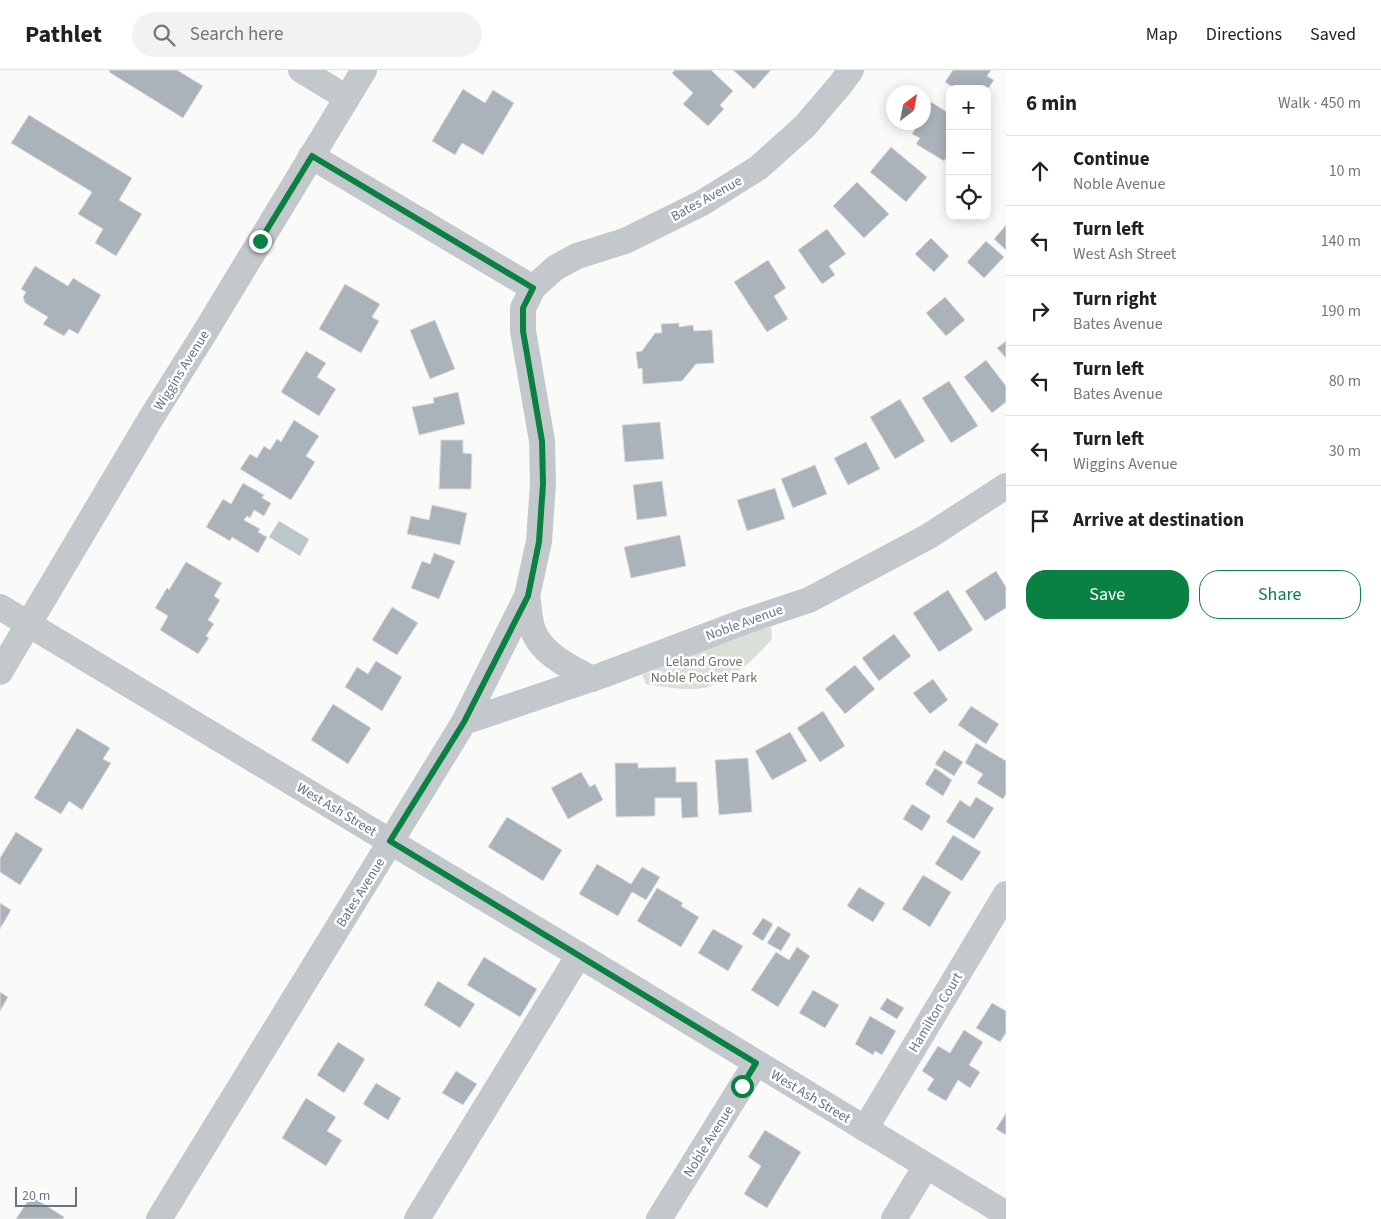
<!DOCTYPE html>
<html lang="en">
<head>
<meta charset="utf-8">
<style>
  body { margin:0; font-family:"Source Sans 3",sans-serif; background:#f2f2f2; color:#202124 }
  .controls { position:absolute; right:15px; top:15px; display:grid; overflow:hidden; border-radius:10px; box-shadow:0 2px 12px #0003 }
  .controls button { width:45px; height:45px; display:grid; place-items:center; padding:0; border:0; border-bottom:1px solid #e0e0e0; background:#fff; color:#202124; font:25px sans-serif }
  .compass { position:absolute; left:886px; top:15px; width:45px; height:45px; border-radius:50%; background:#fff; box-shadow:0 2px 12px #0003; rotate:32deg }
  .scale { position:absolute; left:15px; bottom:12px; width:62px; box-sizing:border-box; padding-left:5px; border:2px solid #657683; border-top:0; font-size:14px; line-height:18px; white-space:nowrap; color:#657683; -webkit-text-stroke:4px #fff; paint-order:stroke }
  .stop { position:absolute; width:15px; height:15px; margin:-11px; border:4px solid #0b8043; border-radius:50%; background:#fff }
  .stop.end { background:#0b8043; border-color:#fff; box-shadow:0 1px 5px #0008 }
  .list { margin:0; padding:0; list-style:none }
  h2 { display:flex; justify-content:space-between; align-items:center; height:65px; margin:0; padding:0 20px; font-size:21px }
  h2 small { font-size:16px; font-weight:400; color:#757577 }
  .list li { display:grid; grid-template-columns:32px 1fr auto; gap:15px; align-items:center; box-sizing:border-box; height:70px; padding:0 20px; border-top:1px solid #e0e0e0 }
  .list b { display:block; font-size:19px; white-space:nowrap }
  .list p { margin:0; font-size:16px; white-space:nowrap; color:#757577 }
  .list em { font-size:16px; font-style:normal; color:#757577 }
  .actions { display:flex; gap:10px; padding:15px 20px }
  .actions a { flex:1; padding:11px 0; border:1px solid #0b8043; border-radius:20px; text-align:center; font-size:18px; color:#0b8043 }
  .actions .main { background:#0b8043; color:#fff }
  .icon { flex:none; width:28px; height:28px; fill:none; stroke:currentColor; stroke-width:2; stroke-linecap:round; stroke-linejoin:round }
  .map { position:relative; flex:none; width:1006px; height:1149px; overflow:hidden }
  header { display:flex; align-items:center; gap:30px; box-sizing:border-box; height:70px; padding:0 25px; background:#fff; border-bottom:1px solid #e0e0e0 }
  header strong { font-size:24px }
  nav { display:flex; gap:28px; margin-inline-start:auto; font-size:18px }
  .search { width:350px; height:45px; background:#f2f2f2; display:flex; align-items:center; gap:12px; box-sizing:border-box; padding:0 18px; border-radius:28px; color:#757577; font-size:19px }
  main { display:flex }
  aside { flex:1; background:#fff }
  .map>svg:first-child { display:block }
  .green { fill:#dadfd7 }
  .water { fill:#bbc7cb }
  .building { fill:#aab3b9; stroke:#dcdcda }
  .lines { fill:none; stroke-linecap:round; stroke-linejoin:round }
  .minor { stroke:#c3c8cc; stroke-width:26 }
  .route { stroke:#0b8043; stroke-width:6 }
  .labels { text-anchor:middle; stroke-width:5; stroke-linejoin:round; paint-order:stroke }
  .street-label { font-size:14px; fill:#657683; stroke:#fff }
  .park-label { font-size:14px; fill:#687a64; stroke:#fff }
</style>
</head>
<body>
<header>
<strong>Pathlet</strong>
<div class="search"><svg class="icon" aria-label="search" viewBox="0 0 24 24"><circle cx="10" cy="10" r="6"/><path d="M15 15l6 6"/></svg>Search here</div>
<nav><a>Map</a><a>Directions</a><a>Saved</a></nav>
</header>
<main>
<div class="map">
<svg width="1006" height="1149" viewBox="0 0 1006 1149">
  <rect width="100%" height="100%" fill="#fafaf8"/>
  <!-- green -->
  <path class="green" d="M771 557 772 569C754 589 735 609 708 617 688 622 666 617 646 614L642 605 740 564Z"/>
  <!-- water -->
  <polygon class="water" points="279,451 309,469 300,486 269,467"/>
  <!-- building -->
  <g class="building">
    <polygon points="110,0 177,0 203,16 183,48 109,2"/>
    <polygon points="675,0 711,0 733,21 720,35 724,39 708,56 683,34 693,23 672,3"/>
    <polygon points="733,0 771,0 754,19"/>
    <polygon points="953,0 991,0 987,6 994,10 987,20 956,19 945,12"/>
    <polygon points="463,19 485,33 493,20 514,33 483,85 462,73 455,85 432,71"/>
    <polygon points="931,32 950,44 950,57 948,60 950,61 950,83 944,91 916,74 920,68 912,64 919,52 924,52 924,45"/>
    <polygon points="29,45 132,108 119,130 142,144 116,186 95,173 103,159 78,144 92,122 11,73"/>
    <polygon points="891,77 927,107 906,132 870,102"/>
    <polygon points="857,112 889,144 864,168 833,136"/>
    <polygon points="1006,155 1006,180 994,169"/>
    <polygon points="827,159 846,184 829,196 835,205 822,214 798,180"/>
    <polygon points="931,168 949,186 934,202 915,184"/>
    <polygon points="986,171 1004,187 984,208 967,192"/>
    <polygon points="768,190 786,218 774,226 788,249 767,262 734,212"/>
    <polygon points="35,196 68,216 73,208 101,225 78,264 69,259 64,266 43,254 48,247 25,233 23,227 26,222 21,219"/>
    <polygon points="345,214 380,234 372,247 379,251 361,283 319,259"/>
    <polygon points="945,227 965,250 946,266 926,243"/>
    <polygon points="435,250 455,299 430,309 410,260"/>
    <polygon points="679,253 679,257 693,255 694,261 712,260 714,293 696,294 682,311 643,314 642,298 638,299 636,282 642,281 655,263 662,263 661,254"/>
    <polygon points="1006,271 1006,288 997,278"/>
    <polygon points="306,281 326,293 317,307 336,319 319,346 281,322"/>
    <polygon points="986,290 1006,316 1006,332 992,343 964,307"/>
    <polygon points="949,311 978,356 951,373 922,328"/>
    <polygon points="458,322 465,354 419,365 412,337 434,333 433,328"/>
    <polygon points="900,329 925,371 895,389 870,347"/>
    <polygon points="294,350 319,366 306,386 315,392 291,430 240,399 250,384 257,388 264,376 270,380 277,369 281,372"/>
    <polygon points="660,352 664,389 625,392 622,355"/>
    <polygon points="441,370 463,370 463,383 472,384 471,419 439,419"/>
    <polygon points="866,372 880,399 848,415 834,388"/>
    <polygon points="815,395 827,424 793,438 781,409"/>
    <polygon points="662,411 667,446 637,450 633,415"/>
    <polygon points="243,413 264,425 262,428 271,433 264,446 254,440 250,448 247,446 244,450 260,459 258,462 267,467 258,483 232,467 230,471 206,457 223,429 231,434"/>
    <polygon points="775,418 785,449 747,461 737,430"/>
    <polygon points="432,435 467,443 460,475 407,464 411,446 429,450"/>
    <polygon points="680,465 686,496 631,508 624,477"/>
    <polygon points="434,483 455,491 439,529 411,518 422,491 430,494"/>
    <polygon points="186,492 222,513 214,526 220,530 208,550 214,554 206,566 209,568 198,584 160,560 168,546 155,538 167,518 169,520"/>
    <polygon points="996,501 1006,517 1006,538 985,551 965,521"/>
    <polygon points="948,520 973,560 939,582 913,543"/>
    <polygon points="392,537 418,553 397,585 372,570"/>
    <polygon points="894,564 911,586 879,611 862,588"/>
    <polygon points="376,591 402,607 382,641 345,617 357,597 368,604"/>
    <polygon points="855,595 875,619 845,644 825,619"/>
    <polygon points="933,609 948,630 930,644 913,623"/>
    <polygon points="333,634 371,658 348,694 311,670"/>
    <polygon points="971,636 999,654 986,674 958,655"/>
    <polygon points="823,641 845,676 820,692 797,658"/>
    <polygon points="77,658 110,678 103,689 111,693 82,740 69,731 61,744 34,728"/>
    <polygon points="790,662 807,691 772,710 755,681"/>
    <polygon points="976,673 1006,691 1006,724 1003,729 977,713 983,704 965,693"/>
    <polygon points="944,680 963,692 954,706 935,694"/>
    <polygon points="748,688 752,742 719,745 715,690"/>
    <polygon points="615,693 638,693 638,698 676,697 676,712 697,712 698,747 682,748 681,728 655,728 655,746 616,747"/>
    <polygon points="935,698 952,710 943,726 925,714"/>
    <polygon points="581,702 590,717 595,714 603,730 568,749 551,718"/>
    <polygon points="976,727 994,738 974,769 946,752 960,730 970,737"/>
    <polygon points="912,734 931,746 922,761 903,749"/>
    <polygon points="507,747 562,780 543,811 488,777"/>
    <polygon points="16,762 43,779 20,815 0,802 0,788"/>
    <polygon points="953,765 981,782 962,811 935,794"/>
    <polygon points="597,794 631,814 642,797 660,807 646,830 632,822 618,846 579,824"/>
    <polygon points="923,805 951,822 930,857 902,839"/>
    <polygon points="859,817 885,833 873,852 847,836"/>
    <polygon points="657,818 683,833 681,836 699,847 681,877 637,851"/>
    <polygon points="0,833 11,840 0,859"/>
    <polygon points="763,848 773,854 763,871 752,864"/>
    <polygon points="778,856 791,864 781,881 767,873"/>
    <polygon points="713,859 743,876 728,901 698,883"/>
    <polygon points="797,877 810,886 778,937 751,920 776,882 789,890"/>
    <polygon points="484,887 537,919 520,947 467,915"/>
    <polygon points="438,911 475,934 460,958 424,935"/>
    <polygon points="813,920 839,935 825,958 799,943"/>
    <polygon points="0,922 8,927 0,941"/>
    <polygon points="887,928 904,938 897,949 880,939"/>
    <polygon points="992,933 1006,941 1006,963 1000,972 976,958"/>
    <polygon points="870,946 896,961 882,985 875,981 873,985 855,974"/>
    <polygon points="964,960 983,972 969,995 980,1002 970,1018 958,1010 946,1031 927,1020 934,1009 922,1001 938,976 950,983"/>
    <polygon points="338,972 365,989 344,1023 317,1005"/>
    <polygon points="456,1001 477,1014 463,1035 442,1023"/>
    <polygon points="376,1013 401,1028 388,1050 363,1034"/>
    <polygon points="306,1028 336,1047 327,1061 342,1070 326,1096 282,1068"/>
    <polygon points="1006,1043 1006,1065 996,1059"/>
    <polygon points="765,1060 801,1082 767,1138 744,1124 761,1096 748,1087"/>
    <polygon points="31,1126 64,1147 63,1149 16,1149"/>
  </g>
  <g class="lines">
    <!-- minor -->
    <g class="minor">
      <polyline points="301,0 347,28"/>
      <polyline points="311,86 533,218"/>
      <path d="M527 526C529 536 529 547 532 557 539 583 570 597 592 609"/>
      <polyline points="0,537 579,885 1006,1144"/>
      <polyline points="0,602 151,348 202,267 364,0"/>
      <polyline points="464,652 603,605 746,551 809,530 929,466 1006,416"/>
      <polyline points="865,1059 1006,824"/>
      <polyline points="159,1149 464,652 527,526 539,471 543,414 542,371 523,261 523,238 533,218 555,198 577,186 625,171 702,133 758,98 805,56 840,15 851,0"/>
      <polyline points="417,1149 579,885"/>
      <polyline points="659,1149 756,993"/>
      <polyline points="894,1149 926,1096"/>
    </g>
  </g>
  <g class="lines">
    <!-- route -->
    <polyline class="route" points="260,171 312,86 533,218 523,238 523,261 542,371 543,414 539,472 528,526 464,652 390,771 756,993 742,1016"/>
  </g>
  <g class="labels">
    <!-- street labels -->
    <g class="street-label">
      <text transform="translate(706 128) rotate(-29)" y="5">Bates Avenue</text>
      <text transform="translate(181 300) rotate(-58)" y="5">Wiggins Avenue</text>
      <text transform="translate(744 552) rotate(-20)" y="5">Noble Avenue</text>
      <text transform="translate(337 739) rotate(31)" y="5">West Ash Street</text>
      <text transform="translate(360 822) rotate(-58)" y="5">Bates Avenue</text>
      <text transform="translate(935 942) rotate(-59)" y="5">Hamilton Court</text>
      <text transform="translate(811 1026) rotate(31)" y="5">West Ash Street</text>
      <text transform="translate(708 1071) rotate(-58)" y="5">Noble Avenue</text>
    </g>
    <!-- park labels -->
    <g class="park-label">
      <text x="704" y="596">Leland Grove<tspan x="704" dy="16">Noble Pocket Park</tspan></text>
    </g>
  </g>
</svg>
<div class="controls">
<button>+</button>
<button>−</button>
<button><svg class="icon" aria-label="locate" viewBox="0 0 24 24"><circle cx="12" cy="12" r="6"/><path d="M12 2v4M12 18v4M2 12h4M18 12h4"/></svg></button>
</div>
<svg class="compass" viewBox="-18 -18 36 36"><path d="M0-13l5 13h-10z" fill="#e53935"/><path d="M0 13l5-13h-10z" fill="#757577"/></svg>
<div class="scale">20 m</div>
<div class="stop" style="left:742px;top:1016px"></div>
<div class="stop end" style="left:260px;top:171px"></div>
</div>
<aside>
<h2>6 min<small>Walk · 450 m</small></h2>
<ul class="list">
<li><svg class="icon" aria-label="ahead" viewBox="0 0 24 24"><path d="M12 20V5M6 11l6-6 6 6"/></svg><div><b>Continue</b><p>Noble Avenue</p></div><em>10 m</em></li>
<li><svg class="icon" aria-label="left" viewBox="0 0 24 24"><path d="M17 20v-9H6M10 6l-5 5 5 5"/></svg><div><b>Turn left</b><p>West Ash Street</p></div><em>140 m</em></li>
<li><svg class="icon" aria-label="right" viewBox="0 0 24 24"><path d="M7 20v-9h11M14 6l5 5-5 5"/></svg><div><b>Turn right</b><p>Bates Avenue</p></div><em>190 m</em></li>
<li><svg class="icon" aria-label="left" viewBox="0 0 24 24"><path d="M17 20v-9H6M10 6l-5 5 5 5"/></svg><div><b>Turn left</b><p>Bates Avenue</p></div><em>80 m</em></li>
<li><svg class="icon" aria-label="left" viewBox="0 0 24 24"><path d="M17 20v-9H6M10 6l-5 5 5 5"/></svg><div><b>Turn left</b><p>Wiggins Avenue</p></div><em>30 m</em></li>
<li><svg class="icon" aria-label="arrive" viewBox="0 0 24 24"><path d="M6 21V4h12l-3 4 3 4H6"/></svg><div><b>Arrive at destination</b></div></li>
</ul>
<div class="actions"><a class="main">Save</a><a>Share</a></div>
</aside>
</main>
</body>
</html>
